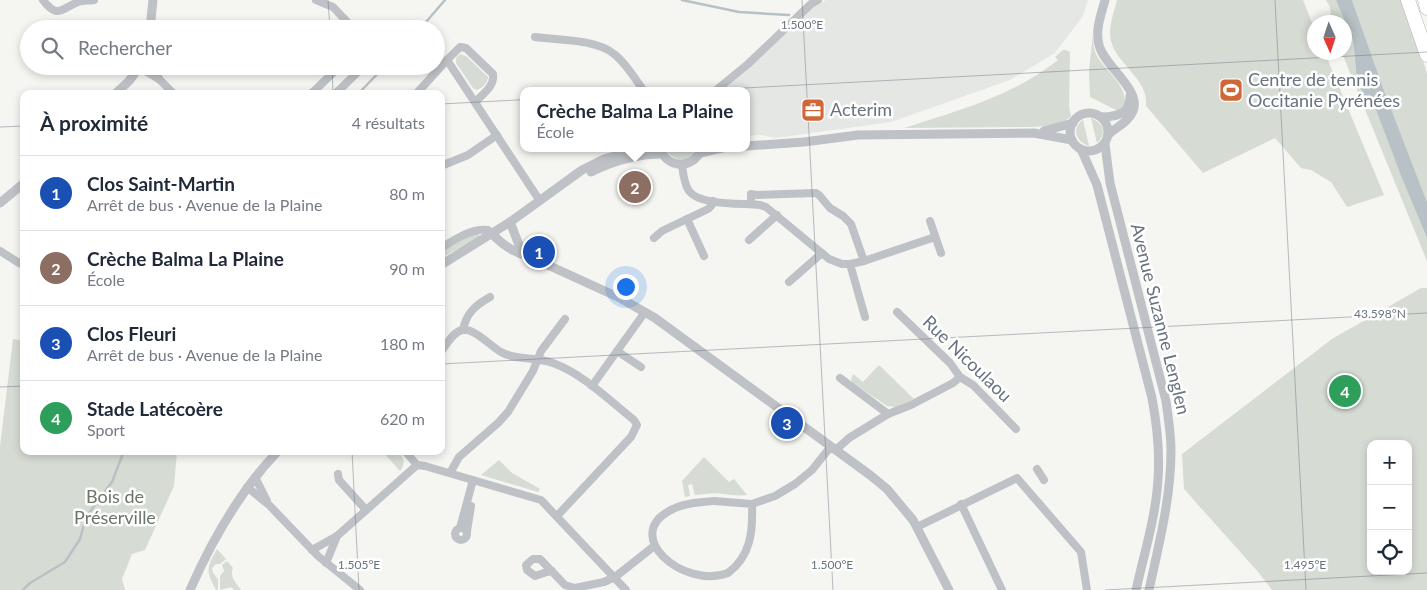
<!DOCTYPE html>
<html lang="fr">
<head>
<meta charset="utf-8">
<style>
  body { margin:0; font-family:Lato,sans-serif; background:#f2f2f3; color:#1f2937 }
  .controls { position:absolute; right:15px; bottom:15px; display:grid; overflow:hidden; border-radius:10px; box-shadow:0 2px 8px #0003 }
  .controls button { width:45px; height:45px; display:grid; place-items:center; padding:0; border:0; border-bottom:1px solid #e0e1e3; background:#fff; color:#1f2937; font:25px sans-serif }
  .compass { position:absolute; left:1307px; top:15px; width:45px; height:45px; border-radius:50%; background:#fff; box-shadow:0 2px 8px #0003; rotate:177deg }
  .you { position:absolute; left:625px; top:286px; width:18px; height:18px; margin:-12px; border:4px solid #fff; border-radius:50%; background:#1a73e8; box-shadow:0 0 0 8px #1a73e833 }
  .badge { display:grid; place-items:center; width:32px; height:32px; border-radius:50%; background:#d93025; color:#fff; font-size:16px; font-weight:700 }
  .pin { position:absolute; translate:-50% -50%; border:2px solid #fff; box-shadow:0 1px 5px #0006 }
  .popup { position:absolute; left:520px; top:87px; width:230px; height:65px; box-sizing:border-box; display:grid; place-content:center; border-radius:10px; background:#fff; filter:drop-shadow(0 1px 4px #0005); font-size:16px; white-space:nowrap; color:#747a83 }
  .popup b { font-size:19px; color:#1f2937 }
  .popup::after { content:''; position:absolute; left:50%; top:100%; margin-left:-10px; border:10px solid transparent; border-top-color:#fff }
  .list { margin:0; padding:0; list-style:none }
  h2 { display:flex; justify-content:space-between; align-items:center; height:65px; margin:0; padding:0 20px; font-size:21px }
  h2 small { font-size:16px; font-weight:400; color:#747a83 }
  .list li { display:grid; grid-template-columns:32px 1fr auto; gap:15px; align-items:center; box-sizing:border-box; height:75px; padding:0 20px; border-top:1px solid #e0e1e3 }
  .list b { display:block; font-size:19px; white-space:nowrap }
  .list p { margin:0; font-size:16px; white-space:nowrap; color:#747a83 }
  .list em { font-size:16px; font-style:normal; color:#747a83 }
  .icon { flex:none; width:28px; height:28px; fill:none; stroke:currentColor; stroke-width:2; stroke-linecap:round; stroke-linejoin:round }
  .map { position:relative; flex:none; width:1427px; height:590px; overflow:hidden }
  .search { position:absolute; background:#fff; box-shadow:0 2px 8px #0003; left:20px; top:20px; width:425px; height:55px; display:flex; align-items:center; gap:12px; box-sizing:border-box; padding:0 18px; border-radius:28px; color:#747a83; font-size:19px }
  .panel { position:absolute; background:#fff; box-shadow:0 2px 8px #0003; left:20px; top:90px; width:425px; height:365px; border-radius:10px }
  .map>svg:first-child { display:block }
  .built { fill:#e5e7e5 }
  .green { fill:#d6dbd4; fill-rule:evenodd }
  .water { fill:#b8c1c5 }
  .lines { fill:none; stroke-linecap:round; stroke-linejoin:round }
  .stream { stroke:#b8c1c5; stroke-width:2.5 }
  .motorway-casing { stroke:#b3b6b9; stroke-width:15 }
  .minor { stroke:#bec1c5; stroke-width:8 }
  .tertiary { stroke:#bec1c5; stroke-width:9 }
  .motorway { stroke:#fff; stroke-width:14 }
  .ticks { fill:none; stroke:#67737f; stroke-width:1; stroke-opacity:0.45 }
  .labels { text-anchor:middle; stroke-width:5; stroke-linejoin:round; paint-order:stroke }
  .poi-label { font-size:18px; fill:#67737f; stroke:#fff; text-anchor:start }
  .street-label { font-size:18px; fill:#67737f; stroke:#fff }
  .park-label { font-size:18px; fill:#687765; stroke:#fff }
  .ticks-label { font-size:12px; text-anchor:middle; fill:#67737f; stroke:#fff; stroke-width:5; stroke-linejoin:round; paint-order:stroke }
</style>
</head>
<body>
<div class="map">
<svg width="1427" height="590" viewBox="0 0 1427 590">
  <rect width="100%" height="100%" fill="#f5f5f2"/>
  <!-- built -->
  <polygon class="built" points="826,0 1088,0 1083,16 1055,53 1010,80 891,122 776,138 761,135 746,136 746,91 727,91 726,86 797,17"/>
  <!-- green -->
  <g class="green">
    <path d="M1117 0H1303L1314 28V52L1325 53 1384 195 1347 207 1331 182 1311 170 1301 168 1275 138 1203 173 1146 106C1146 102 1146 98 1145 94 1138 71 1111 59 1110 34 1110 23 1114 11 1117 0Z"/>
    <polygon points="1326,0 1336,0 1338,3 1353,40 1356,71 1365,97 1376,110 1401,176 1427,238 1427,261 1342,53 1344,52 1344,22 1332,22 1330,7"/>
    <polygon points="1352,0 1403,0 1427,73 1427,202 1383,88"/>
    <path d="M1093 33C1093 41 1093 49 1097 56 1106 72 1125 83 1125 102L1118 111 1090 97 1089 71Z"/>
    <path d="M1063 50H1066L1070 52 1069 106 1071 116C1061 127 1044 126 1030 127L904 128C957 111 1013 96 1058 60L1055 57Z"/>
    <path d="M460 54 466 56 488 77C488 83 481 89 476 90L473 88 456 63V58Z"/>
    <path d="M1091 118C1104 123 1107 134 1097 143Z"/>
    <path d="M1083 120 1089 146C1076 142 1071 128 1083 120Z"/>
    <path d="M664 148H698C689 166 674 162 664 148Z"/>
    <polygon points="478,232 480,237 441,258 441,252 463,238"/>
    <path d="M1421 288H1427V590H1272L1259 573 1184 489 1182 454 1332 339ZM1371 444H1408V571H1371Z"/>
    <polygon points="13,339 24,341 24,451 177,451 174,486 145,550 132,554 122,579 125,590 0,590 0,447"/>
    <polygon points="879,365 914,399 896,407 887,406 853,383 851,380 853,374 863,382"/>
    <path d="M382 451H398C404 458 406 463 400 471Z"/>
    <path d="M704 457 729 482 734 479 747 495C738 496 732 495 723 494 715 492 704 494 695 495L692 484 688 485 690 496 685 497 682 481Z"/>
    <polygon points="499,460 512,473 540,489 538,492 481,475"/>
    <path d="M217 549 226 559 220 564H216L212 568 213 573 218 579V590H216C206 571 206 568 217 549Z"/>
    <path d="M227 561 233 568C229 576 236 583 241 590H234L231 587 220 590V576L224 571 222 565Z"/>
  </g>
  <!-- water -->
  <polygon class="water" points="1336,0 1352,0 1383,88 1427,202 1427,238 1401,176 1376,110 1365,97 1357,80 1353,40"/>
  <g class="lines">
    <!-- stream -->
    <g class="stream">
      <polyline points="682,0 739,12 789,15"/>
      <polyline points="420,29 445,0"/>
      <polyline points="358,94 385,66"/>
      <polyline points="23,590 30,583 65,562 80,539 86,517 112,482 124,451"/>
    </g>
    <!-- motorway casing -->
    <g class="motorway-casing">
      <g id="motorway">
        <polyline points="1408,0 1427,55"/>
        <polyline points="1425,0 1427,8"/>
      </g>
    </g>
    <!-- minor -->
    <g class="minor">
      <path d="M43 0C58 20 62 8 78 2 83 0 89 1 94 0"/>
      <polyline points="316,0 333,7 354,29"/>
      <path d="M535 37C557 40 596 39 614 54 626 63 635 79 644 91"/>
      <polyline points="154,66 159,79"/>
      <polyline points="140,68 159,79 174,94"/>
      <polyline points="715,91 748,64 811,4 818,0"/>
      <polyline points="311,94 340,66"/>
      <polyline points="335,94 364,66"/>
      <polyline points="416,94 447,60"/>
      <path d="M475 102C483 94 495 86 493 74L466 48 460 47 447 60 530 186 540 201"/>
      <path d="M682 165C683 173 684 184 689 191 700 206 743 203 760 205L766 207 829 259 842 264H850L864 261 935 237"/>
      <polyline points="441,166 468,155 497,135"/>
      <polyline points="751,204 751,194 756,195 816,193 819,195 830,208 843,216 851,224 864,261"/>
      <polyline points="687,219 704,256"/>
      <polyline points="930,221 941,253"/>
      <polyline points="654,238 662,231 708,209 712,205 713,201"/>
      <polyline points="749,240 777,215"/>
      <path d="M441 248C455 239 472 228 488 230L492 234"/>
      <polyline points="0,251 24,266"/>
      <polyline points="850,264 865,317"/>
      <polyline points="789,282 822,253"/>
      <polyline points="897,312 950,363 960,377 973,385 1016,429"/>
      <path d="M463 330C466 313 476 305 490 297"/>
      <polyline points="617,351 641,367"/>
      <path d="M441 352C446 345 453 332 462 330 475 328 490 346 501 352 514 360 536 357 553 363 583 374 609 400 634 420L637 425 631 437 557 516"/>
      <polyline points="840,378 888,414"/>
      <polyline points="592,386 645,312"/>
      <polyline points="405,451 417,465"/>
      <polyline points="1037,469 1044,480"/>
      <polyline points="450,473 459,457 498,423 508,412 533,371 541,351 565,319"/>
      <polyline points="338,474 339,480 366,510"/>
      <polyline points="255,477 267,501"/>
      <polyline points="247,487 269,505 318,556 360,590"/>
      <path d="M714 501 752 504C753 531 751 556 728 573 683 590 619 534 673 509 685 503 701 502 714 501Z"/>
      <polyline points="752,504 775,496 795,484 812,470 828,450 839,447 849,438 888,414 911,405 953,383 960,377"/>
      <polyline points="961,504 1002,590"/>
      <polyline points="917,527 1017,478 1081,552 1087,590"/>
      <circle cx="461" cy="534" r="6"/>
      <polyline points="460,528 473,480"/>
      <polyline points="467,531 471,506"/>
      <polyline points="312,550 337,536 417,465 425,466 541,500 626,590"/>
      <polyline points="326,563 337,536"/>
      <polyline points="552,571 547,572 535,576 527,570 526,565 533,559 540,559 565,585 575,588 604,582 615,577 653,547"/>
    </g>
    <!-- tertiary -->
    <g class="tertiary">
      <path d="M1105 0C1101 15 1095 30 1099 45 1104 66 1142 90 1133 111 1129 122 1116 127 1108 135"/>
      <polyline points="150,29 153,0"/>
      <polyline points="115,94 129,81 140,66"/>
      <circle cx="1089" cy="132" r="19"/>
      <path d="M1102 117C1117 117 1130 113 1130 96"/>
      <polyline points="1044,131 1073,123"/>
      <path d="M1105 144 1110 183 1166 401C1168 417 1171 434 1171 450 1171 498 1159 544 1149 590"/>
      <polyline points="746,146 804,142 858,135 1034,133 1072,140"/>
      <path d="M1081 149 1097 185 1152 398C1157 425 1160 452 1158 479 1156 516 1144 554 1136 590"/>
      <path d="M661 151C670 170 695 168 702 148"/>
      <polyline points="700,153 722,148"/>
      <path d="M591 172C613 161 637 154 662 154"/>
      <polyline points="0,203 24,183"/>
      <polyline points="510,222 519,245 528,256"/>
      <path d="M492 234C502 244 513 253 528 256L620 298 655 318 870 475 887 489 913 520 949 590"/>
      <polyline points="441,265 510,222 582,170 604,159 643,148"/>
      <path d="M190 590C212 540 240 491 278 451"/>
    </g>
    <!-- motorway -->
    <use href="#motorway" class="motorway"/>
  </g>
  <!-- ticks -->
  <path class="ticks" d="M328 0 330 29M802 0 833 590M1275 0 1306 590M332 66 333 94M441 104 1427 52M0 127 24 126M441 364 1427 313M0 387 24 386M352 451 359 590M1105 590 1427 573"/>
  <!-- icons -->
  <defs>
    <g id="stadium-square" transform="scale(1.25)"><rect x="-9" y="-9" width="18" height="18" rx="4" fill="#cf6738" stroke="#fff"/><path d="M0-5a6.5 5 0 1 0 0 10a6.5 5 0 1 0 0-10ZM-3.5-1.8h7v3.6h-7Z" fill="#fff"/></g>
    <g id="office-square" transform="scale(1.25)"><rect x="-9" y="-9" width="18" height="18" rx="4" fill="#cf6738" stroke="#fff"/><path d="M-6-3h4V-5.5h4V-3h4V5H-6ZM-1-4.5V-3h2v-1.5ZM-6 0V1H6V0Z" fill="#fff"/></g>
  </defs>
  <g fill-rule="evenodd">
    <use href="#stadium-square" x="1231" y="90"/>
    <use href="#office-square" x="813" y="110"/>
  </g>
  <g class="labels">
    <!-- poi labels -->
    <g class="poi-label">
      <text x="1248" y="86">Centre de tennis<tspan x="1248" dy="21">Occitanie Pyrénées</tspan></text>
      <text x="830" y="116">Acterim</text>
    </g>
    <!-- street labels -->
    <g class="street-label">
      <text transform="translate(1160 319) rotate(76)" y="6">Avenue Suzanne Lenglen</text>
      <text transform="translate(967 359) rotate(44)" y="6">Rue Nicoulaou</text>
    </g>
    <!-- park labels -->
    <g class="park-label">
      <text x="115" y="503">Bois de<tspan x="115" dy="21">Préserville</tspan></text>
    </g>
  </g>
  <g class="ticks-label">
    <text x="802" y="29">1.500°E</text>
    <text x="1380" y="318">43.598°N</text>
    <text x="359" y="569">1.505°E</text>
    <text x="832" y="569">1.500°E</text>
    <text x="1305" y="569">1.495°E</text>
  </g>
</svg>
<div class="controls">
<button>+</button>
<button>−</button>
<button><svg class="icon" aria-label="locate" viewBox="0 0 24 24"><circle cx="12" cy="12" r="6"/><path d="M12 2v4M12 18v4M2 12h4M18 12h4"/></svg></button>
</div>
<svg class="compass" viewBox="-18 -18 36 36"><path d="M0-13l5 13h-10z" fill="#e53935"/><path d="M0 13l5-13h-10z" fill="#747a83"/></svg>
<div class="you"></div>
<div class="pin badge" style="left:539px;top:252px;background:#1a4fb4">1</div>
<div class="pin badge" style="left:635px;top:187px;background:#8d6e63">2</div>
<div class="popup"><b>Crèche Balma La Plaine</b>École</div>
<div class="pin badge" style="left:787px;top:423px;background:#1a4fb4">3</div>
<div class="pin badge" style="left:1345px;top:391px;background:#2e9e5b">4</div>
<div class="search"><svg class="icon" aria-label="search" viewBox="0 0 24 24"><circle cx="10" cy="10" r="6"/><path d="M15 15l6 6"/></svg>Rechercher</div>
<section class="panel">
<h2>À proximité<small>4 résultats</small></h2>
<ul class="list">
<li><span class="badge" style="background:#1a4fb4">1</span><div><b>Clos Saint-Martin</b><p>Arrêt de bus · Avenue de la Plaine</p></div><em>80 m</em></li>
<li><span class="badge" style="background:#8d6e63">2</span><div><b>Crèche Balma La Plaine</b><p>École</p></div><em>90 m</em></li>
<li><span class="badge" style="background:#1a4fb4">3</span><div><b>Clos Fleuri</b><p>Arrêt de bus · Avenue de la Plaine</p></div><em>180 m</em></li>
<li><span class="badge" style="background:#2e9e5b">4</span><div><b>Stade Latécoère</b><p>Sport</p></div><em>620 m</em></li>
</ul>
</section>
</div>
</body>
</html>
